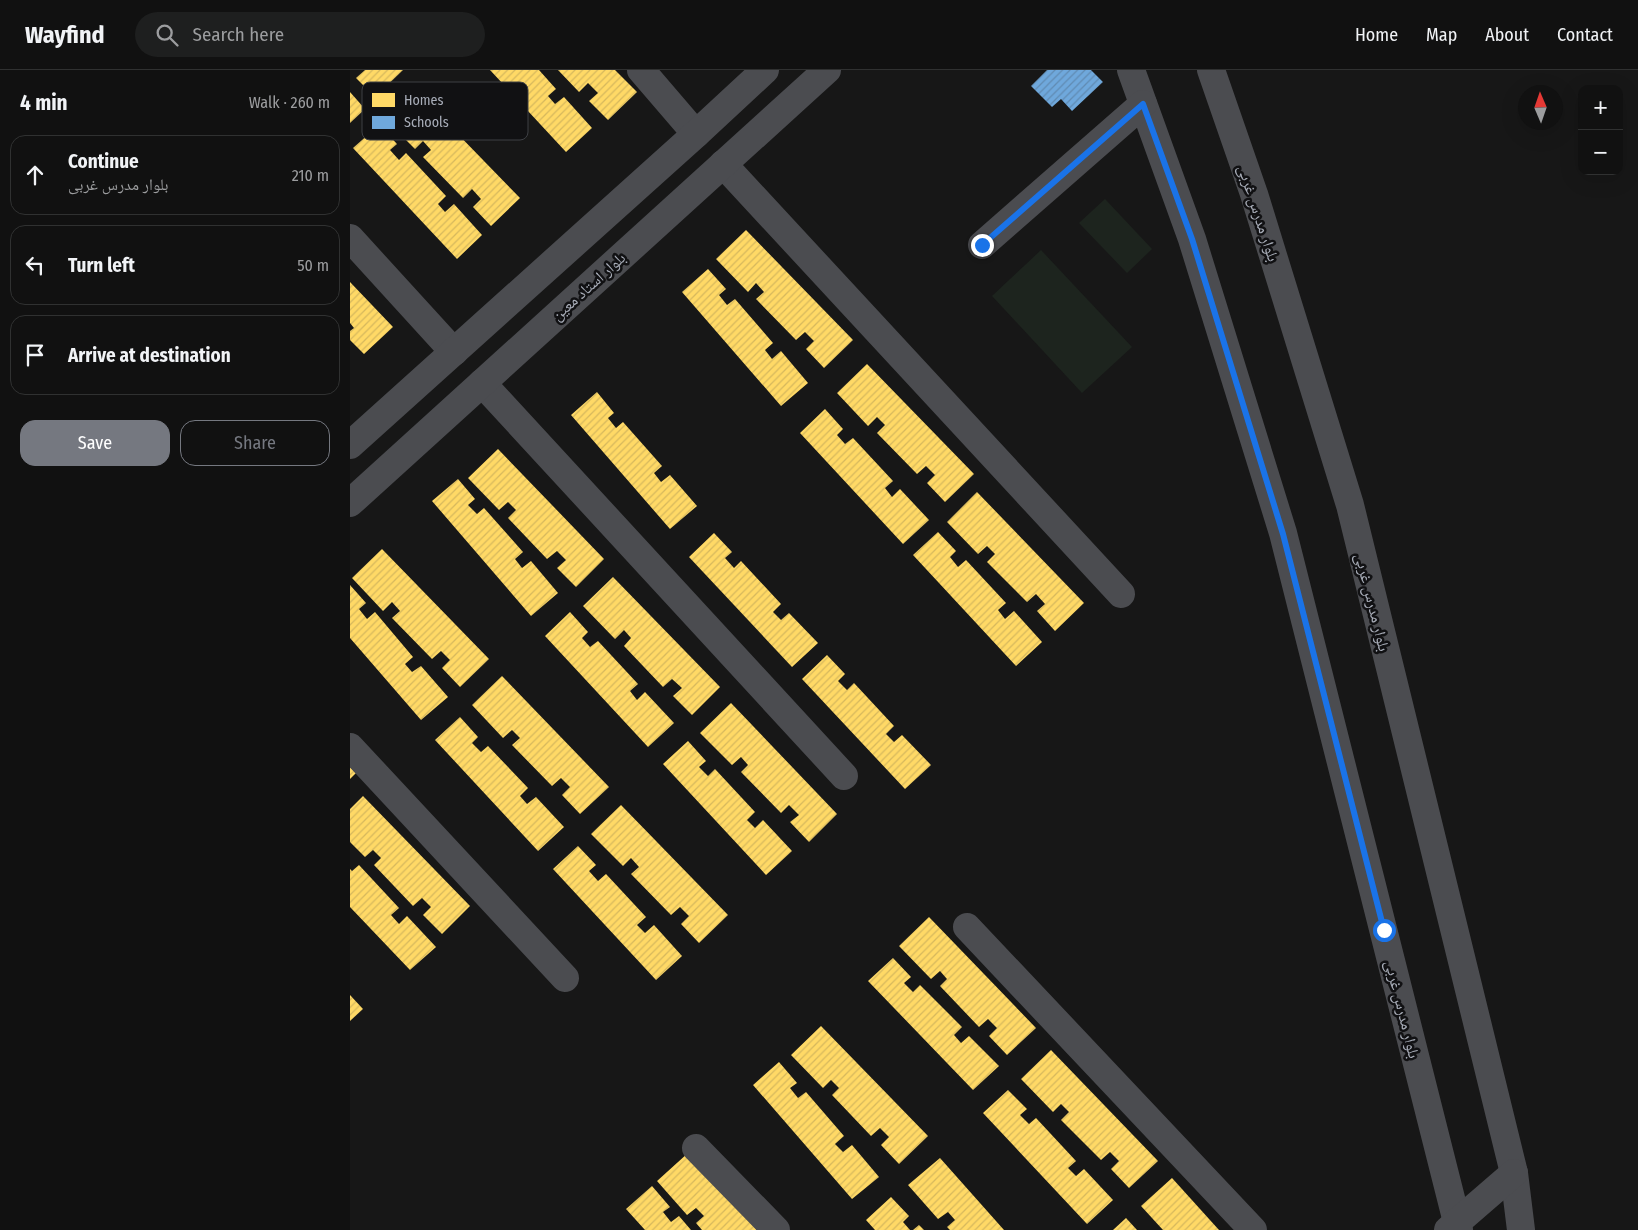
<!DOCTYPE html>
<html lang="en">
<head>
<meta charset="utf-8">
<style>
  body { margin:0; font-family:"Fira Sans Condensed","Noto Naskh Arabic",sans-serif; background:#1e1f1f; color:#f1f3f6 }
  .controls { position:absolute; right:15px; top:15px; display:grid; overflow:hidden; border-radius:10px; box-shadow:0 5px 20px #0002 }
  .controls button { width:45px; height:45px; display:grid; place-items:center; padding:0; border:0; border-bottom:1px solid #303131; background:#111; color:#f1f3f6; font:25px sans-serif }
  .compass { position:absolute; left:1168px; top:15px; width:45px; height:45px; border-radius:50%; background:#111; box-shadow:0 5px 20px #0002; rotate:358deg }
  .stop { position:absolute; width:15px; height:15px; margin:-11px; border:4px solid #1a73e8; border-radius:50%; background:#fff }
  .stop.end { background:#1a73e8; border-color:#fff; box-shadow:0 1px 5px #0008 }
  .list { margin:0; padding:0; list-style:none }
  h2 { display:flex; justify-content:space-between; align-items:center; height:65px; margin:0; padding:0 20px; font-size:21px }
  h2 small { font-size:16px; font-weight:400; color:#9c9d9f }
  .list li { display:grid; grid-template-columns:32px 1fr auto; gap:15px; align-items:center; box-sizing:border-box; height:80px; margin:0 10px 10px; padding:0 10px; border:1px solid #303131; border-radius:15px }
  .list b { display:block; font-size:19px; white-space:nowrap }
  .list p { margin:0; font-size:16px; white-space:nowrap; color:#9c9d9f }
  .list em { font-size:16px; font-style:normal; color:#9c9d9f }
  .actions { display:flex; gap:10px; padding:15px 20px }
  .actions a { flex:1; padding:11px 0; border:1px solid #757880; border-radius:15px; text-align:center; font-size:18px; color:#757880 }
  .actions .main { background:#757880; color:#fff }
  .icon { flex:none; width:28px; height:28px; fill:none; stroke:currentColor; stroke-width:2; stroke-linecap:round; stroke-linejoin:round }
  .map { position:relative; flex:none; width:1288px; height:1160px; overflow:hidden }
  header { display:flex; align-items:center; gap:30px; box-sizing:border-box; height:70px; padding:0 25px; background:#111; border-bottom:1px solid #303131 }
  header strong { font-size:24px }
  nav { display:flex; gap:28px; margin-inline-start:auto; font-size:18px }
  .search { width:350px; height:45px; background:#1e1f1f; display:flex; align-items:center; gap:12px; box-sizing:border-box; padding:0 18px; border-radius:28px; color:#9c9d9f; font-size:19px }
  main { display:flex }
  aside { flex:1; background:#111 }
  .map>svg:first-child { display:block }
  .pitch { fill:#1d241e }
  .homes { fill:url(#homes-hatch) }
  .schools { fill:url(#schools-hatch) }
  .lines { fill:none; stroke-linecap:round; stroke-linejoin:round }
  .street { stroke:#4b4c50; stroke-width:28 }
  .route { stroke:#1a73e8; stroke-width:6 }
  .labels { text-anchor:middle; stroke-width:5; stroke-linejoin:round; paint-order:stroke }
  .street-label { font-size:16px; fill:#a8adb8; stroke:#111113 }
  .key { fill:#111113; stroke:#3e4045; stroke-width:1 }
  .key-label { font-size:14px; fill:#a8adb8 }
</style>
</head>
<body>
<header>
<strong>Wayfind</strong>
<div class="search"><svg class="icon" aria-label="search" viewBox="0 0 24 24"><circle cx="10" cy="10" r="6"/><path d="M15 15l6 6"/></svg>Search here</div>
<nav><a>Home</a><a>Map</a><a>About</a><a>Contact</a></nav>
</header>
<main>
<aside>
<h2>4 min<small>Walk · 260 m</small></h2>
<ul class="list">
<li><svg class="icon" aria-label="ahead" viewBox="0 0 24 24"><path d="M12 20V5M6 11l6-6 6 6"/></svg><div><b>Continue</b><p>بلوار مدرس غربی</p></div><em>210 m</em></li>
<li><svg class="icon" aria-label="left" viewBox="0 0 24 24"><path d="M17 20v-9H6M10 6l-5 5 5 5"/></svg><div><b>Turn left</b></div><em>50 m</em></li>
<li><svg class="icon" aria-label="arrive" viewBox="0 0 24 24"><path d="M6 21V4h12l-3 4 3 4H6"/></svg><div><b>Arrive at destination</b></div></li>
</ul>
<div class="actions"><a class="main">Save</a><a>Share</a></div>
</aside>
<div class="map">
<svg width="1288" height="1160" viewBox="0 0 1288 1160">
  <defs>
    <pattern id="homes-hatch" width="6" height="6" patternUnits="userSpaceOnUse" patternTransform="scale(1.25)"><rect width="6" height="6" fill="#ffd966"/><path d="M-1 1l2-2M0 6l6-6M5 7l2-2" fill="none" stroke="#d6b85d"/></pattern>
    <pattern id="schools-hatch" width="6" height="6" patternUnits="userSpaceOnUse" patternTransform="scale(1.25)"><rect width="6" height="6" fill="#6fa8dc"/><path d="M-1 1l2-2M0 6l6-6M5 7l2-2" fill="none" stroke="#608bb3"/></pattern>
  </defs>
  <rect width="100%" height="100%" fill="#171717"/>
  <!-- pitch -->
  <g class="pitch">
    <polygon points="755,129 802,179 777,203 729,153"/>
    <polygon points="691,180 782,277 732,323 642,226"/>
  </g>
  <!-- homes -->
  <g class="homes">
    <polygon points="15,0 53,0 25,27 6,8"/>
    <polygon points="140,0 189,0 206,19 198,26 205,34 214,27 242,58 216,82"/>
    <polygon points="208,0 265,0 287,22 258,50 239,31 248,23 238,13 229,22"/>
    <polygon points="63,18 170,128 141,156 123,137 131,129 122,119 113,128 73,87 81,80 73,71 65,79 33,47"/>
    <polygon points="0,22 15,39 0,53"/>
    <polygon points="29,55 47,74 40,80 49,90 56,83 96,126 88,134 95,142 104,134 132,165 107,189 3,78"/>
    <polygon points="396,160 503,270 474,298 456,279 464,271 455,262 446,270 406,229 414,222 406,213 398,222 366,189"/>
    <polygon points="358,199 376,219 369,225 377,235 385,229 423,273 415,280 422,289 431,281 458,313 431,336 332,222"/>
    <polygon points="0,212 43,257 14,284 0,270 0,261 4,258 0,253"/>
    <polygon points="517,294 624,404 595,432 577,413 585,405 576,396 567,404 527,363 535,355 527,347 518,356 487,323"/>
    <polygon points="247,322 264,343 258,348 266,358 273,352 312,396 304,403 311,412 320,405 347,436 320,459 221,345"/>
    <polygon points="475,339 493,359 487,365 495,374 503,368 543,411 535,418 542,427 550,419 579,450 553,474 450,363"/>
    <polygon points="148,379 254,489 226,517 207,498 216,490 207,481 197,489 158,448 166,440 158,432 149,440 118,408"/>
    <polygon points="108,409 125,429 118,435 127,444 134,438 173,482 165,489 172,498 181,491 208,523 181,546 82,431"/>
    <polygon points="627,422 734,533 705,561 687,541 695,534 686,524 677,532 637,492 645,484 637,476 628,484 597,452"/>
    <polygon points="588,462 606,481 600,487 608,497 616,490 656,533 648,540 655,549 664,541 692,572 666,596 563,485"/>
    <polygon points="364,463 382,482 375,488 384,498 391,491 431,534 423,542 431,550 439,543 468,573 442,597 339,487"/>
    <polygon points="32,479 139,589 110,617 92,598 100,590 91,581 82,589 42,548 50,541 42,532 33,541 2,508"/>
    <polygon points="263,507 370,617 342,645 323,626 332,618 322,609 313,617 274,576 281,568 274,560 265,569 233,536"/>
    <polygon points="0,515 16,533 9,539 17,549 25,542 63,587 55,594 62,602 71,596 98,627 71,650 0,568"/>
    <polygon points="220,542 238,562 232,568 240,577 248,571 288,614 280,621 287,630 295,622 324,653 298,677 195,566"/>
    <polygon points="477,585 495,604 488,611 497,620 504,613 544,656 536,664 544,672 552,665 581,695 555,719 452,609"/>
    <polygon points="152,606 259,717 230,744 212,725 220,717 211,708 202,716 162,675 170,668 162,660 153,668 122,635"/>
    <polygon points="381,633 487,744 459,772 440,752 449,745 439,735 431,743 391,702 398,695 391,687 382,695 350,663"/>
    <polygon points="110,647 128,667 122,673 131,682 138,676 178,718 170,726 177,734 186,727 214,757 188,781 85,670"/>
    <polygon points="338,671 356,691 349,697 358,706 365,699 405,742 397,750 405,758 413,750 442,781 416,805 313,694"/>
    <polygon points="0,697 6,703 0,709"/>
    <polygon points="13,726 120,836 92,864 73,845 81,837 72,828 63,836 24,795 31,788 23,780 15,787 0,772 0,739"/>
    <polygon points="271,735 378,845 349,873 331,854 339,846 330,837 321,845 281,804 289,797 281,788 273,796 241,764"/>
    <polygon points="228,776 246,795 239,801 248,811 256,804 296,847 287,855 295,863 304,855 332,886 306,910 203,799"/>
    <polygon points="9,795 49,838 41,845 49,854 57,846 86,877 60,900 0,837 0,799 2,801"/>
    <polygon points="579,847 686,958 657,985 639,966 647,958 638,949 629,957 590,916 597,909 590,901 581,909 549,876"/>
    <polygon points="543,888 561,907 554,913 563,922 570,915 612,957 604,965 611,973 619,966 649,996 623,1020 518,911"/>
    <polygon points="0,925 13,939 0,951"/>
    <polygon points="471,956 578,1066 549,1094 531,1075 539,1067 530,1058 521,1066 482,1025 489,1018 481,1010 473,1018 441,985"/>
    <polygon points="701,980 808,1091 779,1118 761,1099 769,1091 760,1082 751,1090 711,1050 719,1042 711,1034 703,1042 671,1009"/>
    <polygon points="429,992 447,1013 440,1018 448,1028 456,1022 494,1066 485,1074 493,1082 502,1075 529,1107 502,1129 403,1015"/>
    <polygon points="658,1020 677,1039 670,1045 679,1054 686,1048 726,1091 718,1098 726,1106 734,1099 763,1130 737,1154 633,1043"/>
    <polygon points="338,1083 407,1160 352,1160 346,1153 354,1146 346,1138 337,1145 307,1111"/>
    <polygon points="590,1088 654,1160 600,1160 597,1157 605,1150 598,1142 588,1149 558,1115"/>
    <polygon points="822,1108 869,1160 813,1160 791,1136"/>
    <polygon points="302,1116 320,1137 313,1142 321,1152 329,1146 341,1160 295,1160 276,1139"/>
    <polygon points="541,1127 559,1146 553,1152 560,1160 525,1160 516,1150"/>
    <polygon points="776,1148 787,1160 763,1160"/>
    <polygon points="569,1155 574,1160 563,1160"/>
  </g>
  <!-- schools -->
  <polygon class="schools" points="697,0 741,0 753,12 722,41 711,29 702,37 681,16"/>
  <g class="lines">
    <!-- street -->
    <g class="street">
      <polyline points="291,0 346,64"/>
      <polyline points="781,0 842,169 933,463 1109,1160"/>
      <polyline points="861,0 904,124 1000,435 1164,1103 1171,1160"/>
      <polyline points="373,94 771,524"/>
      <polyline points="0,168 104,282"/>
      <polyline points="632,175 793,34"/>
      <polyline points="132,313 494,706"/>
      <polyline points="0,375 346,64 415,0"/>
      <polyline points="0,433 477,0"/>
      <polyline points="0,677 215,908"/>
      <polyline points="617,857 903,1160"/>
      <polyline points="346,1078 426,1160"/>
      <polyline points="1098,1160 1164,1103"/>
    </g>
  </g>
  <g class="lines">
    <!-- route -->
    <polyline class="route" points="632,175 793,34 842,169 933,464 1034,860"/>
  </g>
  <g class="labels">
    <!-- street labels -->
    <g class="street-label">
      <text transform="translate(909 143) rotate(72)" y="6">بلوار مدرس غربی</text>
      <text transform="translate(238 216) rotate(-42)" y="6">بلوار استاد معین</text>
      <text transform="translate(1023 532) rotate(76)" y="6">بلوار مدرس غربی</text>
      <text transform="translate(1053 939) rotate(76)" y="6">بلوار مدرس غربی</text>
    </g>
  </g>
  <!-- legend -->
  <rect x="12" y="12" width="166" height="58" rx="8" class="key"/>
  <rect x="22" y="23" width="23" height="14" fill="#ffd966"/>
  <rect x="22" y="46" width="23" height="13" fill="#6fa8dc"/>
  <g class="key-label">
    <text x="54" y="35">Homes</text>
    <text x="54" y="57">Schools</text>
  </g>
</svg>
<div class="controls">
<button>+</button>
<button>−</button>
</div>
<svg class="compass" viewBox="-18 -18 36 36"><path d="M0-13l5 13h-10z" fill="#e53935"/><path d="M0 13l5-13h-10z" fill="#9c9d9f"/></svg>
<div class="stop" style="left:1034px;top:860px"></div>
<div class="stop end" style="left:632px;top:175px"></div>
</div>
</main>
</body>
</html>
